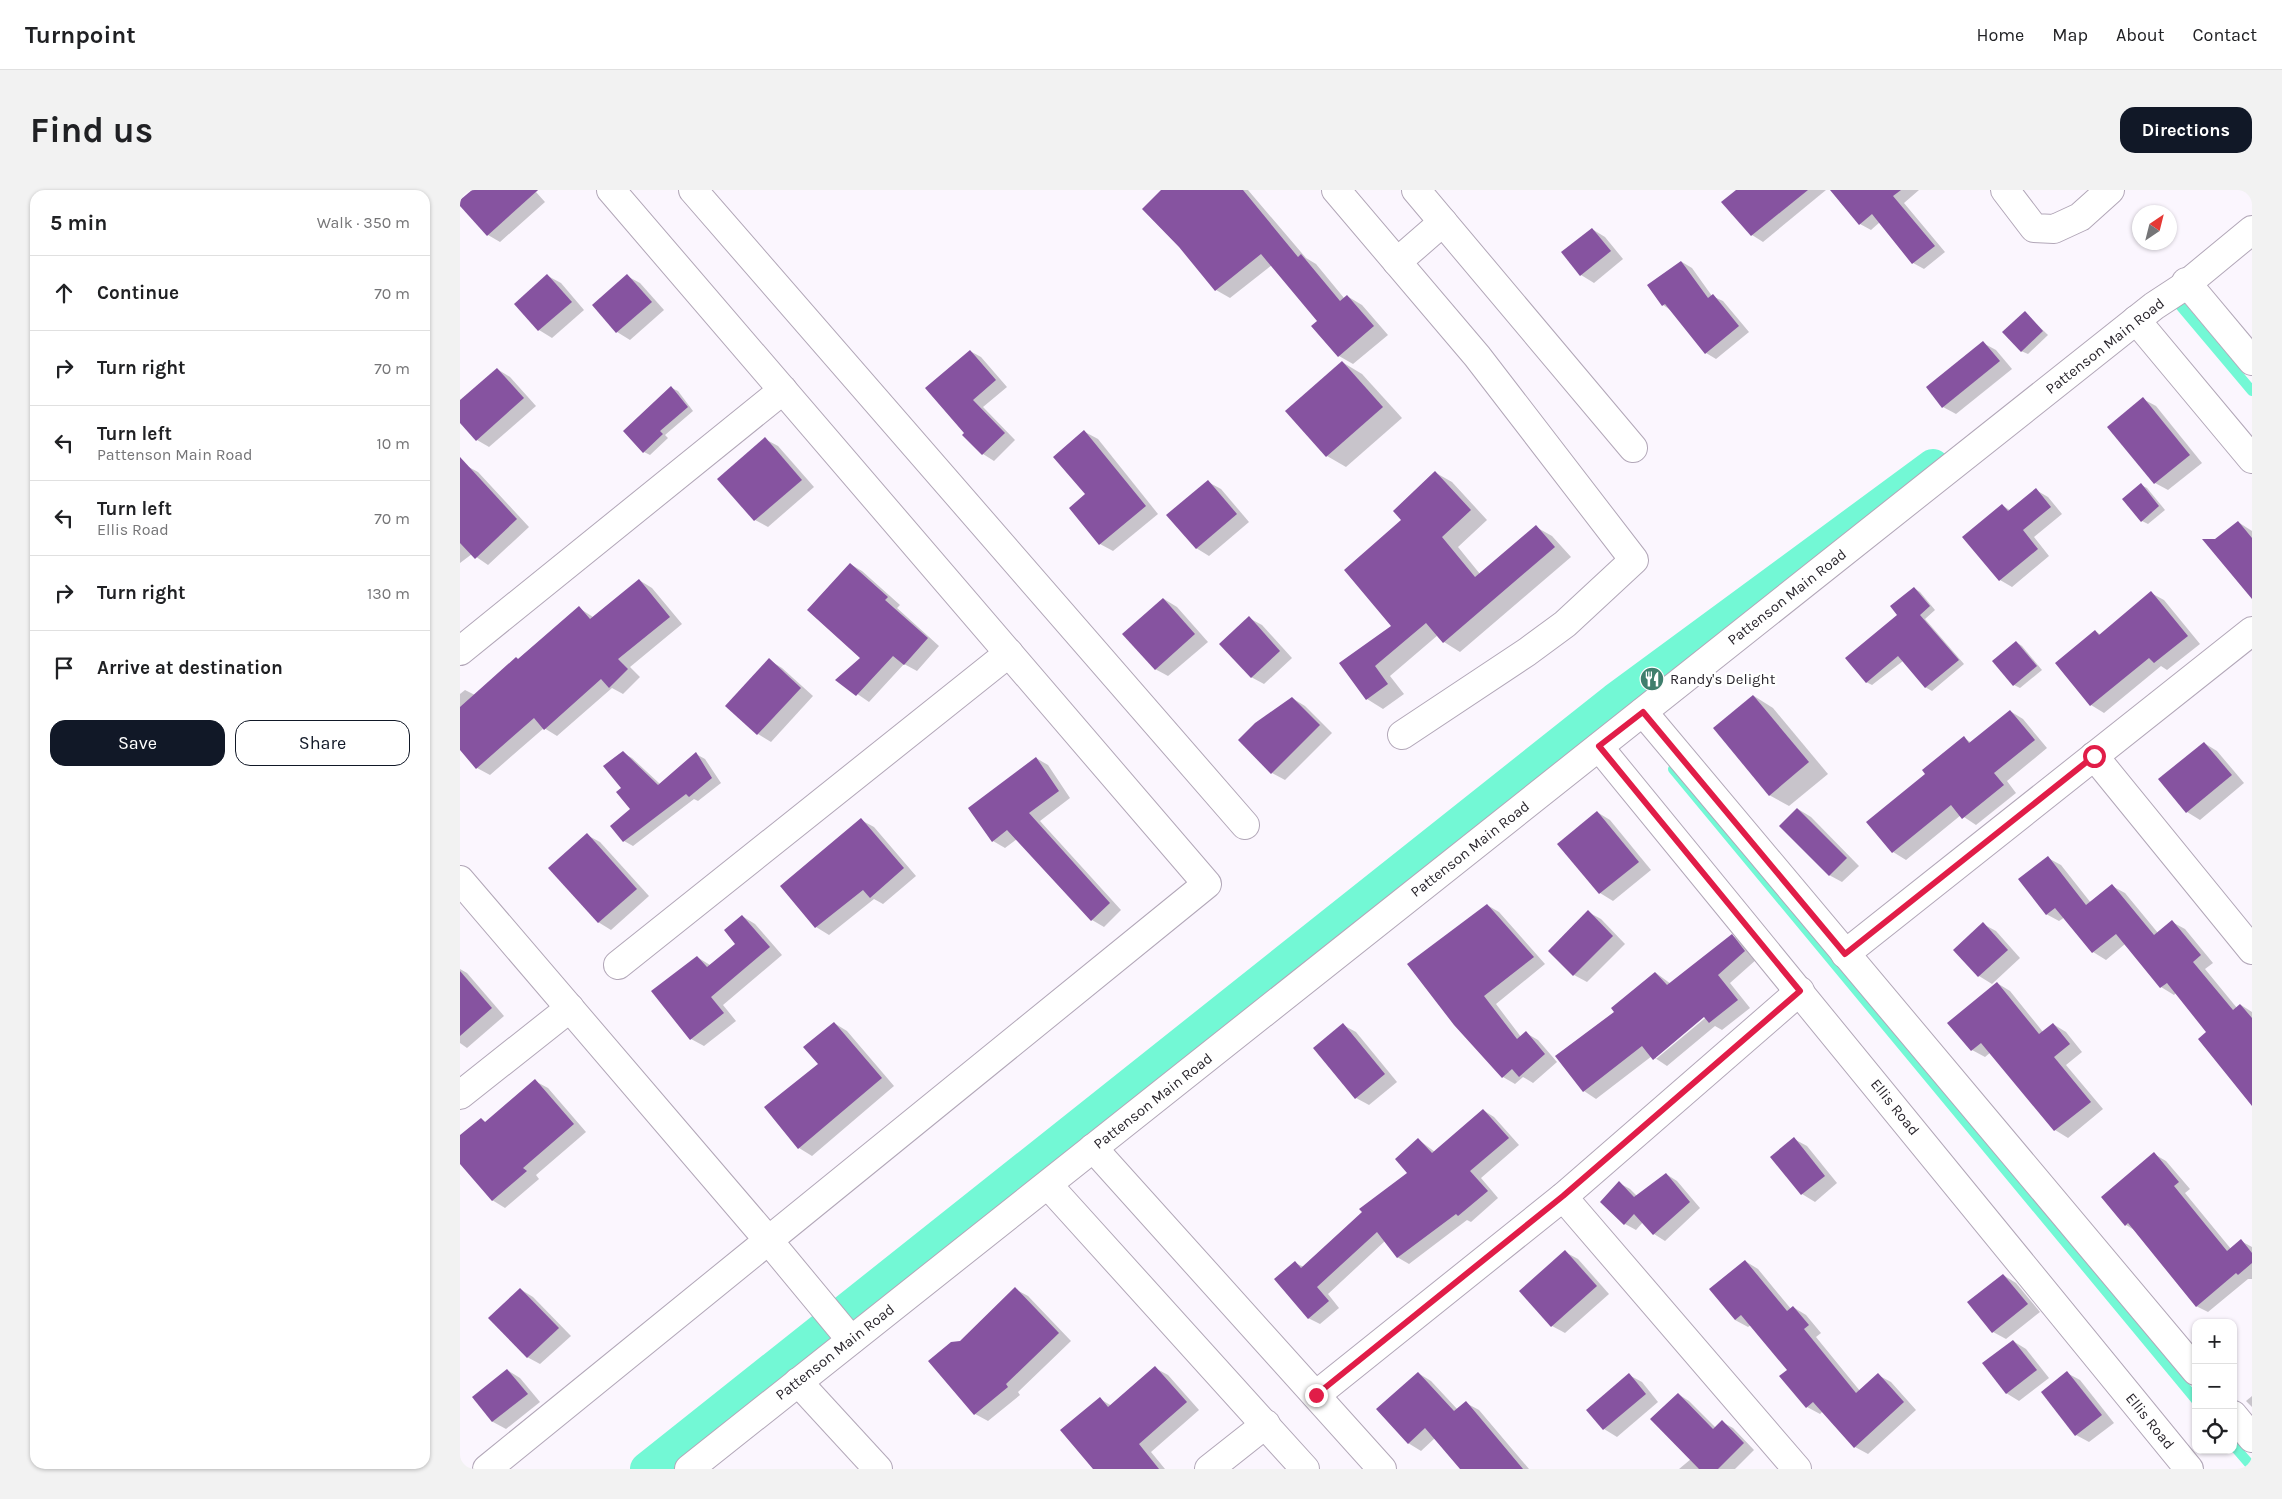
<!DOCTYPE html>
<html lang="en">
<head>
<meta charset="utf-8">
<style>
  body { margin:0; font-family:Karla,sans-serif; background:#f2f2f2; color:#202124 }
  .controls { position:absolute; right:15px; bottom:15px; display:grid; overflow:hidden; border-radius:10px; box-shadow:0 1px 4px #0004 }
  .controls button { width:45px; height:45px; display:grid; place-items:center; padding:0; border:0; border-bottom:1px solid #e0e0e0; background:#fff; color:#202124; font:25px sans-serif }
  .compass { position:absolute; left:1672px; top:15px; width:45px; height:45px; border-radius:50%; background:#fff; box-shadow:0 1px 4px #0004; rotate:35deg }
  .stop { position:absolute; width:15px; height:15px; margin:-11px; border:4px solid #e11d48; border-radius:50%; background:#fff }
  .stop.end { background:#e11d48; border-color:#fff; box-shadow:0 1px 5px #0008 }
  .list { margin:0; padding:0; list-style:none }
  h2 { display:flex; justify-content:space-between; align-items:center; height:65px; margin:0; padding:0 20px; font-size:21px }
  h2 small { font-size:16px; font-weight:400; color:#757577 }
  .list li { display:grid; grid-template-columns:32px 1fr auto; gap:15px; align-items:center; box-sizing:border-box; height:75px; padding:0 20px; border-top:1px solid #e0e0e0 }
  .list b { display:block; font-size:19px; white-space:nowrap }
  .list p { margin:0; font-size:16px; white-space:nowrap; color:#757577 }
  .list em { font-size:16px; font-style:normal; color:#757577 }
  .actions { display:flex; gap:10px; padding:15px 20px }
  .actions a { flex:1; padding:11px 0; border:1px solid #111827; border-radius:15px; text-align:center; font-size:18px; color:#111827 }
  .actions .main { background:#111827; color:#fff }
  .icon { flex:none; width:28px; height:28px; fill:none; stroke:currentColor; stroke-width:2; stroke-linecap:round; stroke-linejoin:round }
  .map { position:relative; flex:none; width:1792px; height:1279px; overflow:hidden; border-radius:15px }
  header { display:flex; align-items:center; gap:30px; box-sizing:border-box; height:70px; padding:0 25px; background:#fff; border-bottom:1px solid #e0e0e0 }
  header strong { font-size:24px }
  nav { display:flex; gap:28px; margin-inline-start:auto; font-size:18px }
  .intro { display:flex; align-items:center; justify-content:space-between; box-sizing:border-box; height:120px; padding:0 30px }
  h1 { margin:0; font-size:35px }
  .button { padding:12px 22px; border-radius:15px; background:#111827; color:#fff; font-size:18px; font-weight:700 }
  main { display:flex; gap:30px; padding:0 30px }
  aside { flex:1; background:#fff; border-radius:15px; box-shadow:0 1px 4px #0004 }
  .map>svg:first-child { display:block }
  .shadow { fill:#0003; fill-rule:evenodd }
  .lines { fill:none; stroke-linecap:round; stroke-linejoin:round }
  .stream { stroke:#73f8d5; stroke-width:10 }
  .canal { stroke:#73f8d5; stroke-width:34 }
  .building { fill:#8653a0 }
  .minor-casing { stroke:#b2a7b8; stroke-width:30 }
  .tertiary-casing { stroke:#b2a7b8; stroke-width:30 }
  .minor { stroke:#fff; stroke-width:28 }
  .tertiary { stroke:#fff; stroke-width:28 }
  .route { stroke:#e11d48; stroke-width:6 }
  .labels { text-anchor:middle; stroke-width:5; stroke-linejoin:round; paint-order:stroke }
  .street-label { font-size:15px; fill:#2a262d; stroke:#fff }
  .poi-label { font-size:15px; fill:#2a262d; stroke:#fff; text-anchor:start }
</style>
</head>
<body>
<header>
<strong>Turnpoint</strong>
<nav><a>Home</a><a>Map</a><a>About</a><a>Contact</a></nav>
</header>
<div class="intro"><h1>Find us</h1><a class="button">Directions</a></div>
<main>
<aside>
<h2>5 min<small>Walk · 350 m</small></h2>
<ul class="list">
<li><svg class="icon" aria-label="ahead" viewBox="0 0 24 24"><path d="M12 20V5M6 11l6-6 6 6"/></svg><div><b>Continue</b></div><em>70 m</em></li>
<li><svg class="icon" aria-label="right" viewBox="0 0 24 24"><path d="M7 20v-9h11M14 6l5 5-5 5"/></svg><div><b>Turn right</b></div><em>70 m</em></li>
<li><svg class="icon" aria-label="left" viewBox="0 0 24 24"><path d="M17 20v-9H6M10 6l-5 5 5 5"/></svg><div><b>Turn left</b><p>Pattenson Main Road</p></div><em>10 m</em></li>
<li><svg class="icon" aria-label="left" viewBox="0 0 24 24"><path d="M17 20v-9H6M10 6l-5 5 5 5"/></svg><div><b>Turn left</b><p>Ellis Road</p></div><em>70 m</em></li>
<li><svg class="icon" aria-label="right" viewBox="0 0 24 24"><path d="M7 20v-9h11M14 6l5 5-5 5"/></svg><div><b>Turn right</b></div><em>130 m</em></li>
<li><svg class="icon" aria-label="arrive" viewBox="0 0 24 24"><path d="M6 21V4h12l-3 4 3 4H6"/></svg><div><b>Arrive at destination</b></div></li>
</ul>
<div class="actions"><a class="main">Save</a><a>Share</a></div>
</aside>
<div class="map">
<svg width="1792" height="1279" viewBox="0 0 1792 1279">
  <rect width="100%" height="100%" fill="#fbf6fe"/>
  <!-- shadow -->
  <g class="shadow">
    <polygon points="14,0 78,0 76,2 85,12 40,52 28,45 0,14"/>
    <polygon points="703,0 788,0 846,68 856,74 884,108 887,106 902,115 928,145 893,174 879,166 859,131 812,75 770,108 756,100"/>
    <polygon points="1278,0 1366,0 1303,52 1292,45"/>
    <polygon points="1372,0 1459,0 1444,13 1485,62 1464,79 1453,73 1420,32 1411,40 1400,34"/>
    <polygon points="1132,39 1145,47 1163,69 1134,93 1121,85"/>
    <polygon points="1222,72 1232,78 1252,106 1263,111 1289,142 1256,169 1246,163 1212,121 1203,115"/>
    <polygon points="88,86 101,93 124,120 92,148 79,140 56,114"/>
    <polygon points="167,86 180,93 204,120 170,150 157,142"/>
    <polygon points="1565,123 1588,145 1568,164 1561,161"/>
    <polygon points="1523,153 1536,160 1552,179 1496,224 1483,217"/>
    <polygon points="510,161 521,167 547,197 523,217 555,250 534,271 523,264 506,243"/>
    <polygon points="882,172 902,184 942,228 886,277 867,266"/>
    <polygon points="37,179 50,187 76,216 29,257 17,250 0,231 0,211"/>
    <polygon points="212,198 218,201 233,221 205,245 208,248 190,265 184,262"/>
    <polygon points="1683,209 1696,216 1742,273 1708,300 1695,293"/>
    <polygon points="625,242 638,249 698,324 653,361 640,354 627,304"/>
    <polygon points="305,249 318,256 354,297 308,337 295,330"/>
    <polygon points="5,275 18,282 69,337 28,375 12,364 0,373 0,280"/>
    <polygon points="976,283 992,292 1027,330 998,357 1020,384 1076,337 1092,346 1111,367 1000,462 984,452 978,445 930,486 944,504 923,519 907,509 881,473 933,436 943,330"/>
    <polygon points="748,292 761,299 789,332 749,366 736,358"/>
    <polygon points="1681,295 1687,298 1705,320 1688,334 1682,331"/>
    <polygon points="1576,300 1588,307 1602,324 1574,347 1589,366 1552,397 1540,390 1542,315 1551,321"/>
    <polygon points="1778,332 1792,341 1792,401 1756,350"/>
    <polygon points="390,374 402,381 440,415 437,418 479,456 457,481 444,474 409,512 377,490 402,468"/>
    <polygon points="179,390 192,398 222,434 170,477 180,487 163,504 152,498 97,546 84,538 30,585 17,578 0,558 0,504 5,500 15,505 119,418 133,427"/>
    <polygon points="1454,398 1460,402 1475,420 1465,429 1504,474 1472,501 1465,497 1443,471 1412,495 1406,492"/>
    <polygon points="1691,403 1704,410 1740,454 1707,480 1701,476 1644,523 1631,515 1596,473 1635,441 1641,445"/>
    <polygon points="704,409 717,417 748,452 708,486 695,479"/>
    <polygon points="789,428 802,435 832,468 804,494 791,487"/>
    <polygon points="1556,452 1562,456 1582,480 1560,498 1554,495"/>
    <polygon points="309,470 322,478 353,506 311,552 298,544"/>
    <polygon points="1294,506 1313,518 1368,584 1329,616 1309,605"/>
    <polygon points="832,508 845,516 872,543 825,590 812,583"/>
    <polygon points="1550,521 1563,529 1587,558 1547,591 1556,603 1516,635 1501,625 1446,670 1433,662 1467,584 1504,548 1512,553"/>
    <polygon points="1744,553 1757,561 1784,593 1740,630 1727,622 1700,590"/>
    <polygon points="163,563 172,568 200,594 236,564 245,569 261,593 238,611 234,609 173,656 164,651 172,620 163,599"/>
    <polygon points="576,568 588,575 610,608 580,631 661,720 644,737 632,730 557,649 545,658 533,651"/>
    <polygon points="1338,619 1351,627 1399,676 1382,692 1369,685"/>
    <polygon points="1137,622 1150,630 1191,680 1153,711 1140,703"/>
    <polygon points="401,630 414,637 456,686 423,714 414,709 369,745 356,737 322,696"/>
    <polygon points="127,645 140,652 189,706 151,740 138,732"/>
    <polygon points="1588,668 1601,675 1631,713 1652,696 1665,703 1698,743 1712,732 1725,739 1753,773 1745,779 1777,818 1781,815 1792,822 1792,914 1748,842 1716,803 1714,805 1701,797 1665,754 1646,770 1633,762 1605,727 1599,731 1586,724"/>
    <polygon points="1027,715 1039,722 1085,774 1036,814 1061,847 1066,843 1078,850 1097,872 1073,893 1063,887 1055,894 1043,887 995,834"/>
    <polygon points="1128,722 1141,729 1165,754 1127,792 1114,785"/>
    <polygon points="282,726 295,734 322,765 263,815 276,831 244,856 231,849 237,767 250,775 277,754"/>
    <polygon points="1523,734 1536,741 1560,768 1532,794 1519,786 1495,760"/>
    <path d="M1272 746 1285 753 1297 769 1270 793 1290 818 1262 840 1255 836 1207 876 1192 866 1136 909 1124 901 1156 822 1196 783 1211 794ZM1248 822 1250 824 1196 869V865Z"/>
    <polygon points="0,779 7,783 44,826 7,858 0,853"/>
    <polygon points="1537,793 1550,801 1583,842 1593,834 1606,842 1622,862 1606,875 1643,919 1608,948 1595,940 1531,862 1525,867 1512,860"/>
    <polygon points="374,833 387,841 434,896 352,966 339,958 306,917 359,874"/>
    <polygon points="883,835 896,842 937,892 909,915 896,908"/>
    <polygon points="75,891 88,898 126,942 76,985 79,989 45,1018 32,1010 0,972 0,947 21,929 26,933"/>
    <polygon points="1023,920 1034,927 1059,955 1021,988 1038,1008 1011,1032 1007,1030 949,1074 937,1067 925,1051 868,1104 879,1118 860,1134 848,1128 835,1073 844,1077 949,983 959,950 975,962"/>
    <polygon points="1334,949 1347,956 1377,993 1355,1012 1342,1004 1311,967"/>
    <polygon points="1694,964 1706,971 1730,999 1725,1003 1771,1059 1781,1051 1792,1057 1792,1089 1788,1089 1748,1122 1736,1116 1676,1041 1666,1035"/>
    <polygon points="1206,984 1217,991 1240,1018 1205,1051 1194,1044 1183,1032 1176,1040 1165,1034 1159,993 1170,999 1177,1006"/>
    <polygon points="1105,1062 1118,1069 1149,1104 1105,1143 1092,1136"/>
    <polygon points="1285,1071 1298,1079 1331,1119 1333,1117 1346,1125 1361,1143 1356,1147 1400,1201 1418,1185 1431,1192 1456,1220 1408,1264 1395,1257 1363,1221 1360,1224 1347,1217 1329,1180 1291,1135 1288,1137 1275,1130"/>
    <polygon points="1543,1085 1556,1093 1580,1122 1546,1149 1533,1142"/>
    <polygon points="60,1099 73,1107 111,1146 80,1174 67,1167"/>
    <polygon points="555,1099 568,1106 611,1151 558,1202 560,1205 528,1231 515,1224 500,1152"/>
    <polygon points="1553,1151 1566,1159 1589,1188 1559,1211 1546,1203"/>
    <polygon points="695,1178 708,1185 739,1220 691,1262 705,1279 635,1279 640,1209 652,1216"/>
    <polygon points="47,1180 60,1188 80,1212 46,1239 33,1232 14,1207"/>
    <polygon points="958,1183 971,1191 998,1220 1006,1213 1019,1220 1069,1279 1002,1279 975,1248 961,1261 948,1253"/>
    <polygon points="1607,1183 1620,1190 1654,1233 1629,1252 1616,1245"/>
    <polygon points="1169,1185 1182,1192 1198,1212 1157,1247 1144,1239 1128,1221"/>
    <polygon points="1218,1204 1229,1211 1256,1238 1262,1232 1273,1238 1294,1260 1275,1279 1219,1279 1231,1269"/>
    <polygon points="1792,1206 1792,1217 1786,1211"/>
  </g>
  <g class="lines">
    <!-- stream -->
    <g class="stream">
      <polyline points="1712,106 1792,201"/>
      <polyline points="1155,510 1172,529"/>
      <polyline points="1213,579 1736,1210"/>
      <polyline points="612,942 628,961"/>
      <polyline points="1773,1255 1792,1277"/>
    </g>
    <!-- canal -->
    <polyline class="canal" points="187,1279 1155,510 1473,276"/>
  </g>
  <!-- building -->
  <g class="building">
    <polygon points="12,0 78,0 27,46 0,16 0,10"/>
    <polygon points="701,0 783,0 838,67 841,64 880,111 887,105 914,136 878,167 851,136 857,131 801,64 755,101 719,57 682,19"/>
    <polygon points="1276,0 1348,0 1291,46 1261,12"/>
    <polygon points="1370,0 1441,0 1433,6 1475,56 1452,74 1412,24 1399,35"/>
    <polygon points="1132,38 1151,61 1120,86 1101,62"/>
    <polygon points="1221,71 1248,108 1253,104 1279,136 1245,164 1205,114 1202,116 1187,95"/>
    <polygon points="87,84 112,112 78,141 54,114"/>
    <polygon points="167,84 192,112 156,143 132,115"/>
    <polygon points="1565,121 1583,141 1561,162 1542,142"/>
    <polygon points="1523,151 1540,171 1482,218 1466,197"/>
    <polygon points="510,160 536,190 513,210 545,243 522,265 502,245 504,243 465,198"/>
    <polygon points="882,171 923,217 866,267 825,221"/>
    <polygon points="37,178 64,208 16,251 0,233 0,210"/>
    <polygon points="211,196 228,217 200,241 203,244 183,263 163,241"/>
    <polygon points="1683,207 1730,265 1694,294 1647,237"/>
    <polygon points="624,240 686,316 639,355 609,318 625,304 593,267"/>
    <polygon points="305,247 342,290 294,331 257,289"/>
    <polygon points="0,267 57,329 15,369 0,353"/>
    <polygon points="975,281 1011,320 982,347 1015,387 1076,335 1095,357 983,453 966,433 915,476 928,494 906,510 879,473 931,436 884,380 941,330 933,321"/>
    <polygon points="748,290 777,324 736,359 706,325"/>
    <polygon points="1681,293 1699,316 1681,332 1662,309"/>
    <polygon points="1576,298 1591,317 1563,340 1578,359 1539,391 1502,347 1542,314 1548,321"/>
    <polygon points="1778,331 1792,348 1792,409 1742,349 1755,349"/>
    <polygon points="390,373 428,407 425,410 468,448 444,475 433,466 396,506 375,490 400,468 347,420"/>
    <polygon points="179,389 210,427 158,469 168,479 149,498 141,489 84,540 74,528 16,579 0,560 0,517 56,467 58,469 119,416 130,429"/>
    <polygon points="1454,397 1470,416 1460,425 1499,470 1465,498 1438,466 1406,493 1385,468 1437,425 1430,416"/>
    <polygon points="1691,401 1728,446 1694,473 1689,468 1630,516 1595,473 1635,440 1639,445"/>
    <polygon points="703,408 735,444 695,480 662,444"/>
    <polygon points="789,426 820,461 791,488 759,454"/>
    <polygon points="1556,451 1577,476 1553,496 1532,471"/>
    <polygon points="309,468 341,498 297,545 265,516"/>
    <polygon points="1293,505 1349,572 1309,606 1253,538"/>
    <polygon points="832,507 860,535 811,584 778,550 795,533"/>
    <polygon points="1550,520 1575,550 1534,583 1544,595 1502,629 1491,615 1432,663 1406,632 1465,584 1462,580 1504,546 1509,553"/>
    <polygon points="1744,552 1772,585 1726,623 1698,589"/>
    <polygon points="163,561 198,595 236,562 252,588 229,607 226,604 163,652 150,636 170,619 156,602 161,598 143,576"/>
    <polygon points="576,567 599,601 569,623 650,713 631,731 547,640 532,652 508,618"/>
    <polygon points="1337,618 1387,668 1369,686 1319,636"/>
    <polygon points="1137,621 1179,672 1139,704 1097,654"/>
    <polygon points="401,628 444,678 410,708 403,700 355,738 320,696"/>
    <polygon points="127,643 177,699 138,733 88,678"/>
    <polygon points="1588,666 1626,715 1652,694 1694,745 1712,730 1741,765 1733,772 1773,820 1780,814 1792,828 1792,916 1738,849 1746,842 1707,793 1700,798 1656,744 1632,763 1595,718 1586,725 1558,689"/>
    <polygon points="1027,714 1074,767 1024,806 1057,849 1066,841 1085,864 1059,887 1052,879 1042,888 994,835 947,774"/>
    <polygon points="1128,720 1153,746 1113,786 1088,761"/>
    <polygon points="282,725 310,757 251,807 264,823 230,850 191,801 237,766 247,777 275,754 264,740"/>
    <polygon points="1523,732 1548,760 1518,787 1493,760"/>
    <polygon points="1272,744 1285,761 1258,785 1278,810 1249,833 1244,827 1193,870 1182,856 1123,902 1095,866 1154,822 1151,818 1195,782 1207,795"/>
    <polygon points="0,781 32,818 0,846"/>
    <polygon points="1537,792 1579,844 1593,833 1610,854 1594,867 1631,912 1594,941 1521,853 1511,861 1487,833"/>
    <polygon points="374,832 422,888 338,959 304,917 358,874 343,857"/>
    <polygon points="883,833 925,884 895,909 853,858"/>
    <polygon points="75,889 114,934 63,978 67,981 32,1011 0,974 0,945 21,928 25,932"/>
    <polygon points="1023,919 1049,948 1010,981 1028,1001 998,1026 996,1024 937,1068 917,1042 857,1097 869,1111 848,1129 814,1089 835,1071 841,1078 902,1022 899,1019 947,983 935,969 958,948 972,963"/>
    <polygon points="1334,947 1365,986 1341,1005 1310,967"/>
    <polygon points="1694,962 1719,992 1714,996 1767,1061 1781,1049 1792,1063 1792,1073 1778,1085 1776,1083 1736,1117 1668,1033 1665,1036 1641,1007"/>
    <polygon points="1206,983 1230,1012 1193,1045 1174,1024 1164,1035 1140,1012 1159,991 1174,1007"/>
    <polygon points="1105,1060 1137,1096 1091,1137 1059,1101"/>
    <polygon points="1285,1070 1327,1121 1333,1116 1349,1135 1344,1139 1396,1203 1418,1183 1444,1212 1394,1258 1353,1212 1346,1218 1319,1186 1327,1180 1281,1125 1275,1130 1249,1099"/>
    <polygon points="1543,1084 1568,1114 1532,1143 1507,1112"/>
    <polygon points="555,1097 599,1143 546,1194 548,1197 514,1225 468,1171 491,1152 500,1151"/>
    <polygon points="60,1098 99,1138 67,1168 28,1128"/>
    <polygon points="1553,1150 1577,1180 1546,1204 1522,1173"/>
    <polygon points="695,1176 727,1212 679,1254 699,1279 633,1279 600,1240 640,1207 648,1217"/>
    <polygon points="47,1179 68,1204 32,1232 12,1207"/>
    <polygon points="1607,1181 1642,1225 1615,1246 1581,1202"/>
    <polygon points="958,1182 994,1221 1006,1211 1063,1279 1000,1279 965,1238 948,1254 916,1219"/>
    <polygon points="1169,1183 1186,1204 1143,1240 1126,1220"/>
    <polygon points="1218,1203 1253,1239 1262,1230 1284,1253 1258,1279 1239,1279 1190,1229"/>
  </g>
  <g class="lines">
    <!-- minor casing -->
    <g class="minor-casing">
      <g id="minor">
        <polyline points="233,0 785,635"/>
        <polyline points="876,0 1017,166 1174,370 1105,434 1067,462 942,545"/>
        <polyline points="956,0 1173,258"/>
        <polyline points="1545,0 1574,38 1594,39 1620,27 1650,0"/>
        <polyline points="937,72 983,32"/>
        <polyline points="1726,92 1792,171"/>
        <polyline points="1676,130 1792,269"/>
        <polyline points="0,461 323,200"/>
        <polyline points="1183,522 1736,1181"/>
        <polyline points="1139,557 1729,1279"/>
        <polyline points="1634,566 1792,760"/>
        <polyline points="0,690 309,1051 391,1150"/>
        <polyline points="1385,764 1792,441"/>
        <polyline points="158,775 549,463"/>
        <polyline points="0,905 110,818"/>
        <polyline points="633,958 922,1279"/>
        <polyline points="588,995 845,1279"/>
        <polyline points="1103,1007 1337,1279"/>
        <polyline points="338,1192 418,1279"/>
        <polyline points="856,1205 1103,1007 1340,801"/>
        <polyline points="1773,1225 1792,1248"/>
        <polyline points="27,1279 747,694 151,0"/>
        <polyline points="749,1279 806,1234"/>
      </g>
    </g>
    <!-- tertiary casing -->
    <g class="tertiary-casing">
      <polyline id="tertiary" points="229,1279 1694,116 1723,97 1792,40"/>
    </g>
    <!-- minor -->
    <use href="#minor" class="minor"/>
    <!-- tertiary -->
    <use href="#tertiary" class="tertiary"/>
  </g>
  <g class="lines">
    <!-- route -->
    <polyline class="route" points="856,1205 1103,1006 1340,801 1139,556 1183,522 1385,764 1634,566"/>
  </g>
  <!-- icons -->
  <defs>
    <g id="restaurant-disc" transform="scale(1.25)"><circle r="9.5" fill="#3f7f6d" stroke="#fff"/><path d="M-5-6h1v4h1v-4h1v4h1v-4h1v5L-1.5 .5V6h-2V.5L-5-1ZM5-6V6H3V1.5H1.5Q1.5-4 5-6Z" fill="#fff"/></g>
  </defs>
  <g fill-rule="evenodd">
    <use href="#restaurant-disc" x="1192" y="489"/>
  </g>
  <g class="labels">
    <!-- street labels -->
    <g class="street-label">
      <text transform="translate(1645 156) rotate(-38)" y="5">Pattenson Main Road</text>
      <text transform="translate(1327 407) rotate(-38)" y="5">Pattenson Main Road</text>
      <text transform="translate(1010 659) rotate(-38)" y="5">Pattenson Main Road</text>
      <text transform="translate(693 911) rotate(-38)" y="5">Pattenson Main Road</text>
      <text transform="translate(1435 917) rotate(51)" y="5">Ellis Road</text>
      <text transform="translate(375 1162) rotate(-38)" y="5">Pattenson Main Road</text>
      <text transform="translate(1690 1231) rotate(51)" y="5">Ellis Road</text>
    </g>
    <!-- poi labels -->
    <g class="poi-label">
      <text x="1210" y="494">Randy's Delight</text>
    </g>
  </g>
</svg>
<div class="controls">
<button>+</button>
<button>−</button>
<button><svg class="icon" aria-label="locate" viewBox="0 0 24 24"><circle cx="12" cy="12" r="6"/><path d="M12 2v4M12 18v4M2 12h4M18 12h4"/></svg></button>
</div>
<svg class="compass" viewBox="-18 -18 36 36"><path d="M0-13l5 13h-10z" fill="#e53935"/><path d="M0 13l5-13h-10z" fill="#757577"/></svg>
<div class="stop" style="left:1634px;top:566px"></div>
<div class="stop end" style="left:856px;top:1205px"></div>
</div>
</main>
</body>
</html>
